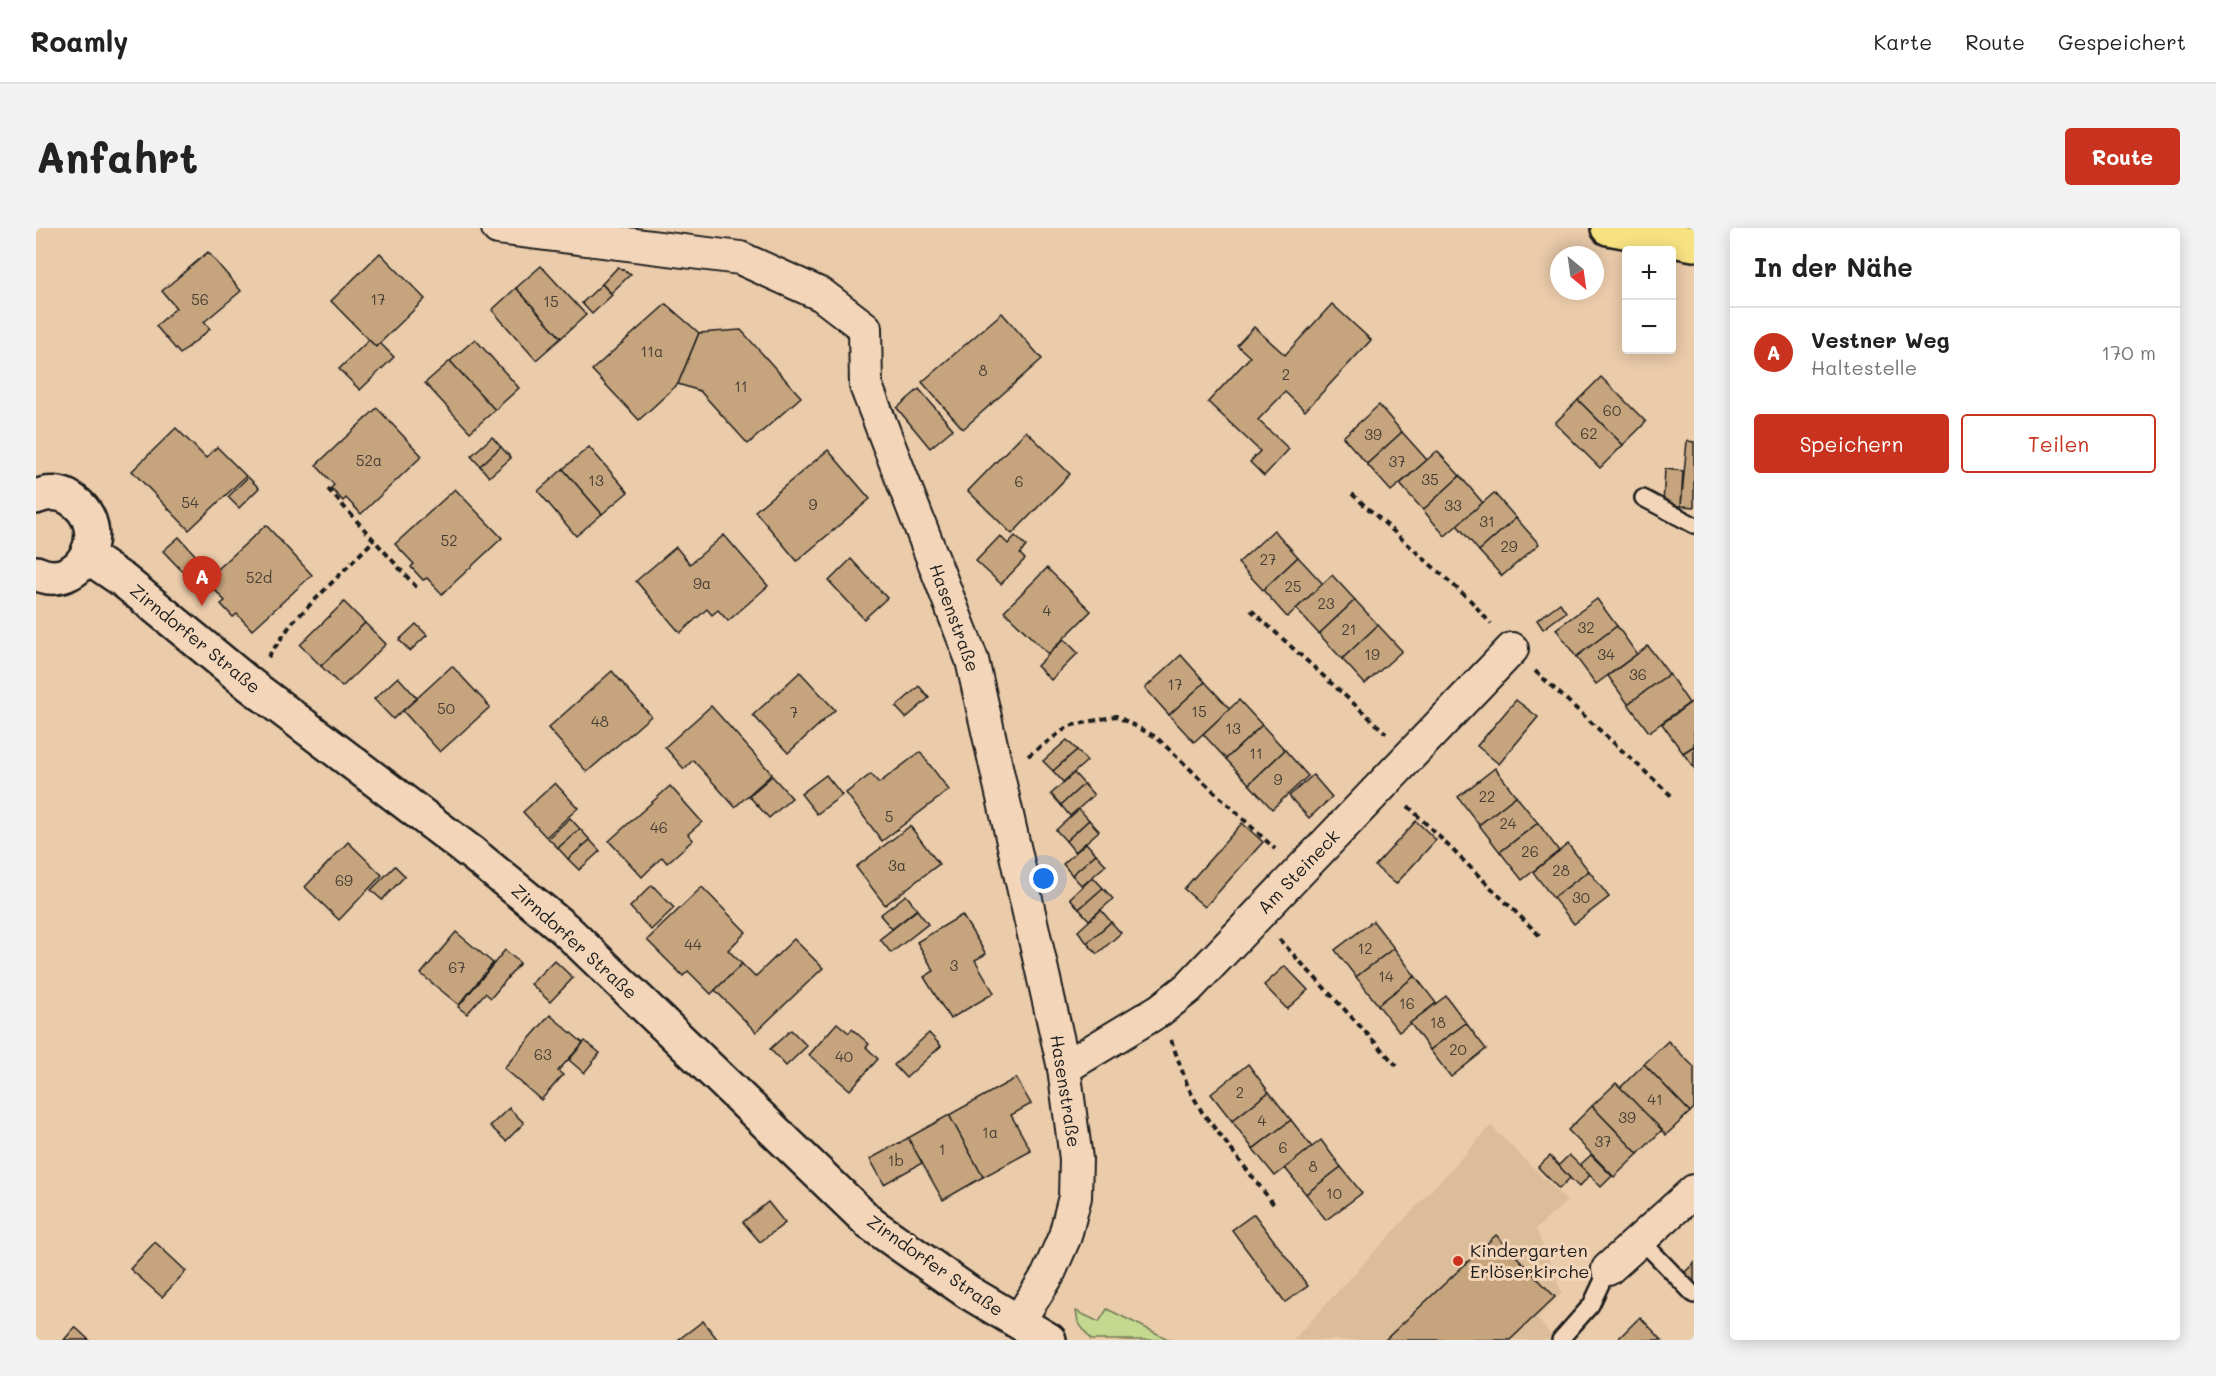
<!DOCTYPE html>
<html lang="de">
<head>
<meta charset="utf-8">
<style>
  body { margin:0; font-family:Mali,sans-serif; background:#f2f2f2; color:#222 }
  .controls { position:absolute; right:18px; top:18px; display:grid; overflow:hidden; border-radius:6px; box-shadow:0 3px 15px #0003 }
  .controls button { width:54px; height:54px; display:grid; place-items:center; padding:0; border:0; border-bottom:2px solid #e0e0e0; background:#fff; color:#222; font:30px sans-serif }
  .compass { position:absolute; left:1514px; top:18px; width:54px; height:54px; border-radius:50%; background:#fff; box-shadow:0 3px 15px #0003; rotate:151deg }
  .you { position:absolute; left:1008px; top:651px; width:21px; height:21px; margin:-15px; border:4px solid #fff; border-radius:50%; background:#1a73e8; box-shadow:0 0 0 9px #1a73e833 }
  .badge { display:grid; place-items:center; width:39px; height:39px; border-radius:50%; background:#c8321e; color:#fff; font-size:20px; font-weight:700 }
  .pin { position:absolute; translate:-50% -50px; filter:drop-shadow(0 2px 3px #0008) }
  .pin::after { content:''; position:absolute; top:32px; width:21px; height:18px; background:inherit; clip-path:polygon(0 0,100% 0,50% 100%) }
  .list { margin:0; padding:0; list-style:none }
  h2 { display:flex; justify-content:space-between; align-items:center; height:78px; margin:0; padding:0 24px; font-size:26px }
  h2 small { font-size:20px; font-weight:400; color:#767676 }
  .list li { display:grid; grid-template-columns:39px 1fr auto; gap:18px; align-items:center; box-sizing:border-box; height:90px; padding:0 24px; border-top:2px solid #e0e0e0 }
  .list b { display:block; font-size:22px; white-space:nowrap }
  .list p { margin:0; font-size:20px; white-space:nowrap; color:#767676 }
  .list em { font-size:20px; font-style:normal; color:#767676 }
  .actions { display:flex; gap:12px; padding:18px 24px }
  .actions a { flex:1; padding:14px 0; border:2px solid #c8321e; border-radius:6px; text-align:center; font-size:21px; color:#c8321e }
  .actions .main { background:#c8321e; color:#fff }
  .map { position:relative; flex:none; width:1658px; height:1112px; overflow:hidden; border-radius:6px }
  header { display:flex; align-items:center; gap:36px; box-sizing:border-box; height:84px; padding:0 30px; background:#fff; border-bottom:2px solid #e0e0e0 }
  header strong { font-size:28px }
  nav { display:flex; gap:33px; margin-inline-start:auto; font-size:21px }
  .intro { display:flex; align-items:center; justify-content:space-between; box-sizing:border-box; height:144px; padding:0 36px }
  h1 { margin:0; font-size:42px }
  .button { padding:15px 27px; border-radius:6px; background:#c8321e; color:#fff; font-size:21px; font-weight:700 }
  main { display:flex; gap:36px; padding:0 36px }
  aside { flex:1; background:#fff; border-radius:6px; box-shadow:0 3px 15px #0003 }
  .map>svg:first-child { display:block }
  .built { fill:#dbbd9a }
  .green { fill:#c4d98f; stroke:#707a56; stroke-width:1.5 }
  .building { fill:#c6a57e; stroke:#1c1c1c; stroke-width:1.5 }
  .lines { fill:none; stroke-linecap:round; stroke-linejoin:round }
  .lane-casing { stroke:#1c1c1c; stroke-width:20 }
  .street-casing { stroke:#1c1c1c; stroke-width:36 }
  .secondary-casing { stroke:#1c1c1c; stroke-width:38 }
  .highway-casing { stroke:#1c1c1c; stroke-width:38 }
  .path { stroke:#1c1c1c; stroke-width:4; stroke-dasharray:6 4.5; stroke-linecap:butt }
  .lane { stroke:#f3d6b9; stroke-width:15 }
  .street { stroke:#f3d6b9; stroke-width:32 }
  .secondary { stroke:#f3d6b9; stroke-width:33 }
  .highway { stroke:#f6e281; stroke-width:33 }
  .poi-dot { fill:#c8321e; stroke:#f3d6b9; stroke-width:2 }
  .labels { text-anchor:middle; stroke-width:6; stroke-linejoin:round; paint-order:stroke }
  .number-label { font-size:15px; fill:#463e34 }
  .street-label { font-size:18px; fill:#1c1c1c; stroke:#f3d6b9 }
  .poi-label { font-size:18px; fill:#1c1c1c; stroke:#f3d6b9; text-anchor:start }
</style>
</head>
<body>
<header>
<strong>Roamly</strong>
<nav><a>Karte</a><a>Route</a><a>Gespeichert</a></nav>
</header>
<div class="intro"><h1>Anfahrt</h1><a class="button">Route</a></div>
<main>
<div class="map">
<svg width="1658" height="1112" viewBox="0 0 1658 1112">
  <rect width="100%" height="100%" fill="#eacbaa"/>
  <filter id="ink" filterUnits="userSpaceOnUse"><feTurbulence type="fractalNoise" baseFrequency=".0167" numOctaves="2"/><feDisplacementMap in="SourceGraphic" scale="12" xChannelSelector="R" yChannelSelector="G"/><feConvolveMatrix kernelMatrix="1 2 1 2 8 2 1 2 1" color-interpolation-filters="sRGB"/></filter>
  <g filter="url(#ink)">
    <!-- built -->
    <polygon class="built" points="1455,898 1531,973 1500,1001 1526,1065 1501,1090 1517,1110 1515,1112 1257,1112"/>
    <!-- green -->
    <polygon class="green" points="1071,1081 1134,1112 1055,1112 1042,1094 1040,1083 1063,1094"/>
    <!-- building -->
    <g class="building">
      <polygon points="172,24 205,63 168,94 174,101 144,126 120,98 140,80 126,63"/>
      <polygon points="344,25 389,71 340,119 295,73"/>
      <polygon points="505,38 550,87 525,110 480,60"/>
      <polygon points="582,39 595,46 575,65 566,56"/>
      <polygon points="566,56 576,67 556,86 546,75"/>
      <polygon points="480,60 525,110 500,132 456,82"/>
      <polygon points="630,76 663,105 642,156 603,192 556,142"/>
      <polygon points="1296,76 1335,112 1269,183 1249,164 1222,192 1253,221 1228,248 1214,234 1224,223 1172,174 1214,129 1201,117 1218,99 1249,127"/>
      <polygon points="966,85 1006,131 927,201 886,154"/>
      <polygon points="705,102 765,169 712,216 664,163 642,156 663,105"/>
      <polygon points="439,111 483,160 459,182 414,133"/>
      <polygon points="333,112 340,119 344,115 358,129 324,162 303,141"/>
      <polygon points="414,133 459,182 434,204 389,155"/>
      <polygon points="1565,149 1610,194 1587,217 1542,172"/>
      <polygon points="883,161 917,201 894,220 861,180"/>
      <polygon points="1542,172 1587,217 1564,240 1519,195"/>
      <polygon points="1343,177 1366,204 1331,236 1307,209"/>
      <polygon points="341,180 386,228 325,286 310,270 307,273 295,260 298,257 280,237"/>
      <polygon points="140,200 170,230 181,219 210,248 153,302 96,243"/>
      <polygon points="990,203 1034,246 976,306 932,263"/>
      <polygon points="1366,204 1391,232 1355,263 1331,236"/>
      <polygon points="456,209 465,219 444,238 435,228"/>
      <polygon points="1651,213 1658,214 1658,279 1645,278"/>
      <polygon points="465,219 475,230 453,249 444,238"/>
      <polygon points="553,219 592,264 566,286 527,241"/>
      <polygon points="792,222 834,271 761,333 719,283"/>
      <polygon points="1401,223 1424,248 1387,282 1364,256"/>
      <polygon points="527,241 566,286 540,308 502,263"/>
      <polygon points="1629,241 1647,243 1645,278 1627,277"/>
      <polygon points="1424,248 1447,275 1409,308 1387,282"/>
      <polygon points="212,249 223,260 203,280 192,269"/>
      <polygon points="419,261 466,310 406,366 391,350 387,352 375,339 378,336 359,316"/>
      <polygon points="1458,265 1480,290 1443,323 1421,297"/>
      <polygon points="1480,290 1503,316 1466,348 1443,323"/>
      <polygon points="230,297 276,347 216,402 201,386 197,389 185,376 189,373 170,352"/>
      <polygon points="1238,302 1262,329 1227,362 1202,335"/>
      <polygon points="688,307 732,358 692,393 682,382 676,387 671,381 644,405 600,353 640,319 654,336"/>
      <polygon points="964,308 972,316 979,308 990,318 984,326 989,331 965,356 940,333"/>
      <polygon points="143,309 161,329 146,343 127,323"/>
      <polygon points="1262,329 1287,356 1251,389 1227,362"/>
      <polygon points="815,331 851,370 828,391 793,353"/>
      <polygon points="1011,340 1055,383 1012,426 968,383"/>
      <polygon points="1296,347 1319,372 1283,406 1260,381"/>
      <polygon points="1561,371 1581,398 1540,429 1520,401"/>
      <polygon points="1319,372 1342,397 1306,431 1283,406"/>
      <polygon points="308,374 329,395 285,438 264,417"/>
      <polygon points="1524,375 1530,384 1507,401 1501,392"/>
      <polygon points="329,395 350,416 306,459 285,438"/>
      <polygon points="380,396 391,407 374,423 363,412"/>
      <polygon points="1342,397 1366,423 1329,456 1306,431"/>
      <polygon points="1581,398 1601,426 1560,456 1540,429"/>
      <polygon points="1028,411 1042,425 1015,452 1001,438"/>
      <polygon points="1612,418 1633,446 1592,476 1572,448"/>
      <polygon points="1145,427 1169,454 1133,487 1109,460"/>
      <polygon points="416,438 454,479 404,524 367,483"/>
      <polygon points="576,443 615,488 551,544 512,500"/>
      <polygon points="764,444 799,482 752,525 717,487"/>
      <polygon points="1633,446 1653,475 1613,504 1592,476"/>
      <polygon points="362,449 381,470 357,491 338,471"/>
      <polygon points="1169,454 1194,481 1158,514 1133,487"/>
      <polygon points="883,458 893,470 870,490 860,479"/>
      <polygon points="1203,472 1226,497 1190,531 1167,506"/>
      <polygon points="1480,472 1502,489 1463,536 1441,518"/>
      <polygon points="1658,472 1658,518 1647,525 1626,496"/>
      <polygon points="675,478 736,546 699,579 657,532 648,541 629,519"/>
      <polygon points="1226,497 1249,522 1213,556 1190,531"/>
      <polygon points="1031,512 1041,522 1017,543 1007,533"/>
      <polygon points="1658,518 1658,540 1647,525"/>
      <polygon points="1041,522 1051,533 1027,554 1017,543"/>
      <polygon points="1249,522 1272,548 1236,581 1213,556"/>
      <polygon points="884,524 913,562 846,613 810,565 835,546 843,555"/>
      <polygon points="1459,540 1480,568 1443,597 1422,569"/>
      <polygon points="1038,545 1048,556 1025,577 1015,566"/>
      <polygon points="790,547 806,567 781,586 765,566"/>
      <polygon points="1277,547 1296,569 1273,590 1253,568"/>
      <polygon points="736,548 756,570 733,590 713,568"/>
      <polygon points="519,555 542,580 510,609 487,584"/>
      <polygon points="1048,556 1058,567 1034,588 1025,577"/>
      <polygon points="634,558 666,594 652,606 657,612 631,635 626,629 606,649 573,613"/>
      <polygon points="1480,568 1502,595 1464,624 1443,597"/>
      <polygon points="1043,581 1053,592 1030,613 1020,602"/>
      <polygon points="534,590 544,601 522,620 512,610"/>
      <polygon points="1053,592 1063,603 1039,624 1030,613"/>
      <polygon points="1380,593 1400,612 1360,656 1339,638"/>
      <polygon points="1206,595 1227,614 1169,679 1148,661"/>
      <polygon points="1502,595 1523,623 1486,652 1464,624"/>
      <polygon points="874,598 903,636 849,677 820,639"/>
      <polygon points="544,601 554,612 532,631 522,620"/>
      <polygon points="554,612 564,623 543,642 532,631"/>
      <polygon points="312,614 346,647 303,692 269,659"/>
      <polygon points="1050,615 1060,626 1036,647 1027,636"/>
      <polygon points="1532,616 1553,643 1517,670 1497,644"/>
      <polygon points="1060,626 1070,637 1046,658 1036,647"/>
      <polygon points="359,638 369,648 346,672 335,662"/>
      <polygon points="1553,643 1573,669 1538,696 1517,670"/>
      <polygon points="1057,649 1067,660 1043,681 1034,670"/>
      <polygon points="616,657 638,680 615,702 594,679"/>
      <polygon points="666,659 710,704 692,722 706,736 675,766 652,743 647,748 611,712"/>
      <polygon points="1067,660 1077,671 1053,692 1043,681"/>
      <polygon points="870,667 881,681 856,701 844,687"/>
      <polygon points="881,682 892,696 855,725 844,711"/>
      <polygon points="1065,682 1075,694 1051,715 1042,703"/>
      <polygon points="926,687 950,726 939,732 958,765 914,791 888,749 898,743 881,714"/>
      <polygon points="1337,693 1358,720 1320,749 1299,722"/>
      <polygon points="1075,694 1085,705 1061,726 1051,715"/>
      <polygon points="420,704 457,735 423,777 385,746"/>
      <polygon points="758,711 787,740 720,804 679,762 706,736 719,749"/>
      <polygon points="1358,720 1379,748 1342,777 1320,749"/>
      <polygon points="469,722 484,735 455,770 449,765 431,786 422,779"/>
      <polygon points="518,732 537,750 514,774 495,756"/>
      <polygon points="1249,738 1272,762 1251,781 1228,757"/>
      <polygon points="1379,748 1400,775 1363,804 1342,777"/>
      <polygon points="1410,768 1430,795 1394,822 1374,795"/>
      <polygon points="514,787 547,815 522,843 527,847 505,872 468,840"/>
      <polygon points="801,795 813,805 816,801 833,816 830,819 842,831 814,862 773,827"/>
      <polygon points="1430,795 1450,821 1415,849 1394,822"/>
      <polygon points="755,802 771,818 750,838 734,821"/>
      <polygon points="893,805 905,818 870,850 858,837"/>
      <polygon points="549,813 564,825 548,845 533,832"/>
      <polygon points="1632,813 1658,839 1658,880 1654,884 1608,836"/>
      <polygon points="1212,836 1233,864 1196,893 1175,866"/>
      <polygon points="1608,836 1654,884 1630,907 1584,860"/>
      <polygon points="980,850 995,876 975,887 995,923 947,949 913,887"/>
      <polygon points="1580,855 1626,902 1602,926 1556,878"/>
      <polygon points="1233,864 1255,892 1217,921 1196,893"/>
      <polygon points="1556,878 1602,926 1578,949 1532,902"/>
      <polygon points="473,880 488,895 470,913 454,898"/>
      <polygon points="913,887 947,949 907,972 872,910"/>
      <polygon points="1255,892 1276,919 1239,948 1217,921"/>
      <polygon points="872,910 886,935 848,956 834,931"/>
      <polygon points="1285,912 1305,939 1270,966 1249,940"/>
      <polygon points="1533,927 1554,947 1543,959 1522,938"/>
      <polygon points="1555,927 1576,948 1565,959 1544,937"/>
      <polygon points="1514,928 1534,950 1523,961 1502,939"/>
      <polygon points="1305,939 1326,965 1290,992 1270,966"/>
      <polygon points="732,974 749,995 724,1014 707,994"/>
      <polygon points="1218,986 1272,1058 1249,1074 1196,1002"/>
      <polygon points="1460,1007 1519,1069 1474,1112 1349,1112"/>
      <polygon points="119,1014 150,1043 126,1069 94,1041"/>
      <polygon points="1658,1035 1658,1056 1648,1045"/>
      <polygon points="1604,1089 1626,1112 1581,1112"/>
      <polygon points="667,1093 682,1112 642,1112"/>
      <polygon points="39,1099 53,1112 28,1112"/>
    </g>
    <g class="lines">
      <!-- lane casing -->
      <g class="lane-casing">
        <g id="lane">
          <polyline points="1607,270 1658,297"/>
          <polyline points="1605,1012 1658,1067"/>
          <polyline points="1524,1112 1555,1077 1572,1041"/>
        </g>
      </g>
      <!-- street casing -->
      <g class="street-casing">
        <g id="street">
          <polyline points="462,0 704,30 786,67 829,100 830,158 936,432 1028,840 1040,931 1039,969 1029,1008 1012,1047 982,1094"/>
          <polyline points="1028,840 1124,782 1152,760 1476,421"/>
          <polyline points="1572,1041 1658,963"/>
        </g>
      </g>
      <!-- secondary casing -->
      <g class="secondary-casing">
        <g id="secondary">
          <path d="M0 269C11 264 25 264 35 271 80 300 44 366 0 345"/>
          <polyline points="51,328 88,353 213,456 437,626 529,701 835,996 932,1064 1013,1112"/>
        </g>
      </g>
      <!-- highway casing -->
      <g class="highway-casing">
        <polyline id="highway" points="1572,0 1658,16"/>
      </g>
      <!-- path -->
      <g class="path">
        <polyline points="292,261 382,361"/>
        <polyline points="1316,266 1435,373 1455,396"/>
        <polyline points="1215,382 1350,505"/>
        <polyline points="232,429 256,395 338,312"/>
        <polyline points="1499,443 1638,570"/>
        <polyline points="992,528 1033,498 1080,488 1120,509 1239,621"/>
        <polyline points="1372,578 1506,710"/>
        <polyline points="1243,711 1361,838"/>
        <polyline points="1135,812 1152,859 1166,884 1239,978"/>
      </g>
      <!-- lane -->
      <use href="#lane" class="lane"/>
      <!-- street -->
      <use href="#street" class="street"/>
      <!-- secondary -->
      <use href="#secondary" class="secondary"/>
      <!-- highway -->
      <use href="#highway" class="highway"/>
    </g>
  </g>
  <!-- markers -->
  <circle class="poi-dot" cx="1422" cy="1033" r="6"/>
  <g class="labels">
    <!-- number labels -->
    <g class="number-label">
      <text x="164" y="77">56</text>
      <text x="342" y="77">17</text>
      <text x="515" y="79">15</text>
      <text x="616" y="129">11a</text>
      <text x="947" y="148">8</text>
      <text x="1250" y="152">2</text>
      <text x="705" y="164">11</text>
      <text x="1576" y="188">60</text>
      <text x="1553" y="211">62</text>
      <text x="1337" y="212">39</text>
      <text x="333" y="238">52a</text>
      <text x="1361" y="239">37</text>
      <text x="1394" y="257">35</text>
      <text x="560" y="258">13</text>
      <text x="983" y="259">6</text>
      <text x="154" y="280">54</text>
      <text x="777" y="282">9</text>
      <text x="1417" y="283">33</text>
      <text x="1451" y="299">31</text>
      <text x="413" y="318">52</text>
      <text x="1473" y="324">29</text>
      <text x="1232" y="337">27</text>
      <text x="223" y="355">52d</text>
      <text x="666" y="361">9a</text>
      <text x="1257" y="364">25</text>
      <text x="1290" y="381">23</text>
      <text x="1011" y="388">4</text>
      <text x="1550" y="405">32</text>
      <text x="1313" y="407">21</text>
      <text x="1336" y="432">19</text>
      <text x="1570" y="432">34</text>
      <text x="1602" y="452">36</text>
      <text x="1139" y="462">17</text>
      <text x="410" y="486">50</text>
      <text x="1163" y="489">15</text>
      <text x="758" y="490">7</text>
      <text x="564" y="499">48</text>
      <text x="1197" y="506">13</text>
      <text x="1220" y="531">11</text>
      <text x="1242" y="557">9</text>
      <text x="1451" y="574">22</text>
      <text x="853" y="594">5</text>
      <text x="1472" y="601">24</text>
      <text x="623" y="605">46</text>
      <text x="1494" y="629">26</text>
      <text x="861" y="643">3a</text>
      <text x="1525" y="648">28</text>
      <text x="308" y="658">69</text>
      <text x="1545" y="675">30</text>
      <text x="657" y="722">44</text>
      <text x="1329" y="726">12</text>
      <text x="918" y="743">3</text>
      <text x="421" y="745">67</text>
      <text x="1350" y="754">14</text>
      <text x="1371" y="781">16</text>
      <text x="1402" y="800">18</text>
      <text x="1422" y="827">20</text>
      <text x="507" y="832">63</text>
      <text x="808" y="834">40</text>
      <text x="1204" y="870">2</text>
      <text x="1619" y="877">41</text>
      <text x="1591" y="895">39</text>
      <text x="1226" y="898">4</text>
      <text x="954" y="910">1a</text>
      <text x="1567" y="919">37</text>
      <text x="1247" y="925">6</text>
      <text x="906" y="927">1</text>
      <text x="860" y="938">1b</text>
      <text x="1277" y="944">8</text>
      <text x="1298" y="971">10</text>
    </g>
    <!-- street labels -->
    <g class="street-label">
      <text transform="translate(918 390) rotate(70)" y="6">Hasenstraße</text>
      <text transform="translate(159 411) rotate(39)" y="6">Zirndorfer Straße</text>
      <text transform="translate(1263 644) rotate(-46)" y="6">Am Steineck</text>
      <text transform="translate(538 714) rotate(42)" y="6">Zirndorfer Straße</text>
      <text transform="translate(1029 863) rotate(81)" y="6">Hasenstraße</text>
      <text transform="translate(899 1038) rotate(35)" y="6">Zirndorfer Straße</text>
    </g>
    <!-- poi labels -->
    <g class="poi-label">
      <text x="1434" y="1029">Kindergarten<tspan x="1434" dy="21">Erlöserkirche</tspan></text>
    </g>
  </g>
</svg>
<div class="controls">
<button>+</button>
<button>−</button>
</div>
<svg class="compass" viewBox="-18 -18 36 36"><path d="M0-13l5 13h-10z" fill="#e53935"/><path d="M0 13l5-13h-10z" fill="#767676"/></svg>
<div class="you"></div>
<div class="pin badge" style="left:166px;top:378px">A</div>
</div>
<aside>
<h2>In der Nähe<small></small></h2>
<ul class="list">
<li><span class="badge">A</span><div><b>Vestner Weg</b><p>Haltestelle</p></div><em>170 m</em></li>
</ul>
<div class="actions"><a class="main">Speichern</a><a>Teilen</a></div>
</aside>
</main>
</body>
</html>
